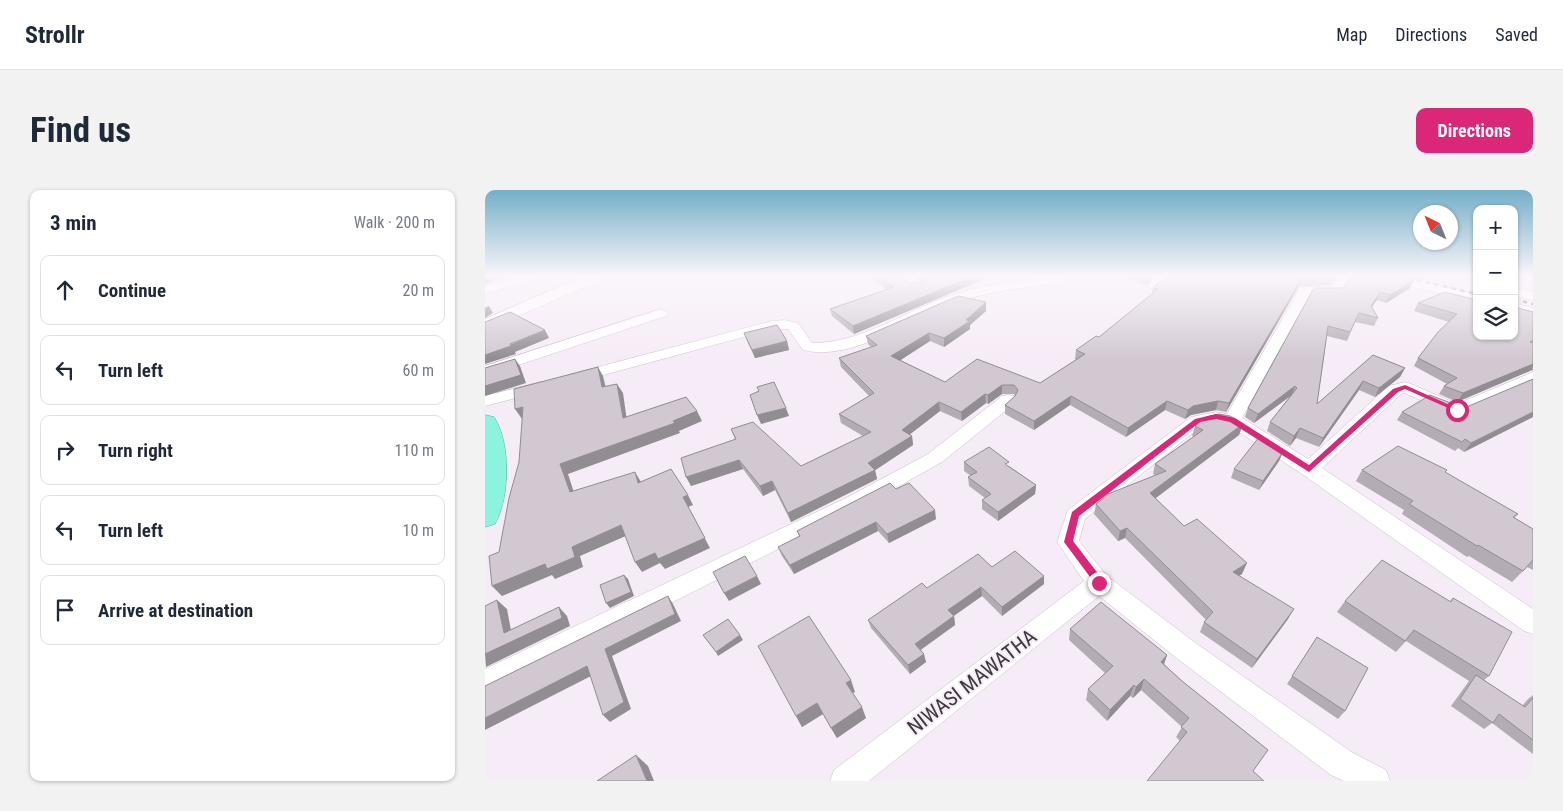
<!DOCTYPE html>
<html lang="en">
<head>
<meta charset="utf-8">
<style>
  body { margin:0; font-family:"Roboto Condensed",sans-serif; background:#f2f2f3; color:#1f2937 }
  .controls { position:absolute; right:15px; top:15px; display:grid; overflow:hidden; border-radius:10px; box-shadow:0 1px 4px #0004 }
  .controls button { width:45px; height:45px; display:grid; place-items:center; padding:0; border:0; border-bottom:1px solid #e0e1e3; background:#fff; color:#1f2937; font:25px sans-serif }
  .compass { position:absolute; left:928px; top:15px; width:45px; height:45px; border-radius:50%; background:#fff; box-shadow:0 1px 4px #0004; rotate:317deg }
  .stop { position:absolute; width:15px; height:15px; margin:-11px; border:4px solid #db2777; border-radius:50%; background:#fff }
  .stop.end { background:#db2777; border-color:#fff; box-shadow:0 1px 5px #0008 }
  .list { margin:0; padding:0; list-style:none }
  h2 { display:flex; justify-content:space-between; align-items:center; height:65px; margin:0; padding:0 20px; font-size:21px }
  h2 small { font-size:16px; font-weight:400; color:#747a83 }
  .list li { display:grid; grid-template-columns:32px 1fr auto; gap:15px; align-items:center; box-sizing:border-box; height:70px; margin:0 10px 10px; padding:0 10px; border:1px solid #e0e1e3; border-radius:10px }
  .list b { display:block; font-size:19px; white-space:nowrap }
  .list em { font-size:16px; font-style:normal; color:#747a83 }
  .icon { flex:none; width:28px; height:28px; fill:none; stroke:currentColor; stroke-width:2; stroke-linecap:round; stroke-linejoin:round }
  .map { position:relative; flex:none; width:1048px; height:591px; overflow:hidden; border-radius:10px }
  header { display:flex; align-items:center; gap:30px; box-sizing:border-box; height:70px; padding:0 25px; background:#fff; border-bottom:1px solid #e0e1e3 }
  header strong { font-size:24px }
  nav { display:flex; gap:28px; margin-inline-start:auto; font-size:18px }
  .intro { display:flex; align-items:center; justify-content:space-between; box-sizing:border-box; height:120px; padding:0 30px }
  h1 { margin:0; font-size:35px }
  .button { padding:12px 22px; border-radius:10px; background:#db2777; color:#fff; font-size:18px; font-weight:700 }
  main { display:flex; gap:30px; padding:0 30px }
  aside { flex:1; background:#fff; border-radius:10px; box-shadow:0 1px 4px #0004 }
  .map>svg:first-child { display:block }
  .lines { fill:none; stroke-linecap:round; stroke-linejoin:round }
  .minor-casing { stroke:#c7bdc8; stroke-width:1 }
  .tertiary-casing { stroke:#c7bdc8; stroke-width:1 }
  .trunk-casing { stroke:#5cb1a1; stroke-width:1 }
  .minor { fill:#fff; fill-rule:evenodd }
  .tertiary { fill:#fff; fill-rule:evenodd }
  .trunk { fill:#8af4df; fill-rule:evenodd }
  .rail { stroke:#918a91; stroke-width:2.5; stroke-dasharray:4.5 4.5; stroke-linecap:butt }
  .wall { fill:#b4acb5 }
  .shaded-wall { fill:#928c93 }
  .building { fill:#d1c8d2; stroke:#928c93 }
  .route { fill:#db2777 }
  .labels { text-anchor:middle; stroke-width:4; stroke-linejoin:round; paint-order:stroke }
  .near-street-label { font-size:21px; fill:#3c383c; stroke:#f6ecf7 }
</style>
</head>
<body>
<header>
<strong>Strollr</strong>
<nav><a>Map</a><a>Directions</a><a>Saved</a></nav>
</header>
<div class="intro"><h1>Find us</h1><a class="button">Directions</a></div>
<main>
<aside>
<h2>3 min<small>Walk · 200 m</small></h2>
<ul class="list">
<li><svg class="icon" aria-label="ahead" viewBox="0 0 24 24"><path d="M12 20V5M6 11l6-6 6 6"/></svg><div><b>Continue</b></div><em>20 m</em></li>
<li><svg class="icon" aria-label="left" viewBox="0 0 24 24"><path d="M17 20v-9H6M10 6l-5 5 5 5"/></svg><div><b>Turn left</b></div><em>60 m</em></li>
<li><svg class="icon" aria-label="right" viewBox="0 0 24 24"><path d="M7 20v-9h11M14 6l5 5-5 5"/></svg><div><b>Turn right</b></div><em>110 m</em></li>
<li><svg class="icon" aria-label="left" viewBox="0 0 24 24"><path d="M17 20v-9H6M10 6l-5 5 5 5"/></svg><div><b>Turn left</b></div><em>10 m</em></li>
<li><svg class="icon" aria-label="arrive" viewBox="0 0 24 24"><path d="M6 21V4h12l-3 4 3 4H6"/></svg><div><b>Arrive at destination</b></div></li>
</ul>
</aside>
<div class="map">
<svg width="1048" height="591" viewBox="0 0 1048 591">
  <rect width="100%" height="100%" fill="#f6ecf7"/>
  <g class="lines">
    <!-- minor casing -->
    <g class="minor-casing">
      <g id="minor">
        <polygon points="31,86 51,86 49,89 0,104 0,96"/>
        <polygon points="411,86 426,86 438,96 437,99 427,99"/>
        <path d="M565 86H582L583 88 577 92C543 98 508 100 476 111 429 126 369 173 318 160L303 139H288L89 193 83 191 81 188 83 185 287 131 299 130 313 133 327 153C377 153 418 122 464 106 496 95 531 92 565 86Z"/>
        <polygon points="671,86 684,86 675,98 665,98 664,95"/>
        <polygon points="854,86 866,86 855,104 825,104 757,228 823,269 904,196 920,192 926,194 972,214 1048,182 1048,193 972,225 919,203 916,204 837,278 1048,419 1048,444 1039,441 817,284 742,234 731,232 718,235 600,329 594,351 622,386 712,454 868,563 901,580 905,591 859,591 846,585 694,470 614,406 384,591 345,591 349,580 599,391 572,352 583,320 706,227 731,222 742,224 816,97 846,97"/>
        <polygon points="891,86 915,86 992,104 992,112 893,89"/>
        <polygon points="1029,98 1048,102 1048,110 1029,106"/>
        <polygon points="1029,113 1048,118 1048,126 1029,121"/>
        <polygon points="176,119 183,123 181,126 0,186 0,176"/>
        <polygon points="56,192 62,194 64,197 62,200 0,216 0,206"/>
        <polygon points="523,205 529,206 531,210 529,214 457,272 375,318 0,506 0,479 361,308 443,264 517,206"/>
      </g>
    </g>
    <!-- tertiary casing -->
    <g class="tertiary-casing">
      <polygon id="tertiary" points="99,86 121,86 119,89 0,140 0,129"/>
    </g>
    <!-- trunk casing -->
    <g class="trunk-casing">
      <path id="trunk" d="M0 225 9 227C26 253 25 307 10 334L0 337Z"/>
    </g>
    <!-- minor -->
    <use href="#minor" class="minor"/>
    <!-- tertiary -->
    <use href="#tertiary" class="tertiary"/>
    <!-- trunk -->
    <use href="#trunk" class="trunk"/>
    <!-- rail -->
    <g class="rail">
      <polyline points="914,86 992,104"/>
      <polyline points="1029,109 1048,114"/>
    </g>
  </g>
  <!-- wall -->
  <g class="wall">
    <polygon points="382,86 416,86 425,93 437,93 429,86 497,86 497,90 369,144 347,126 345,119 402,99"/>
    <polygon points="631,86 669,86 662,95"/>
    <polygon points="851,86 845,95 814,96 741,222 731,220 706,225 700,229 680,220 641,247 585,215 549,240 520,224 520,215 530,206 529,204 517,204 503,214 501,213 477,231 455,221 425,244 427,246 428,255 390,280 392,289 306,332 290,300 278,306 258,279 206,296 250,249 246,239 316,276 378,246 356,233 354,224 384,206 356,177 354,168 386,157 383,154 381,146 501,121 485,135 485,139 459,157 445,151 415,170 460,192 555,193 592,170 590,169 591,160 614,147 667,104 668,98"/>
    <polygon points="921,86 944,86 939,90"/>
    <polygon points="858,98 925,98 901,113 892,110 887,117 893,128 889,136 870,132 862,151 842,146 832,214 888,165 920,178 915,187 890,207 874,200 834,257 811,248 805,256 782,241 785,232 806,205 769,233 760,227 763,218"/>
    <polygon points="992,110 1048,122 1048,181 1047,180 972,212 954,204 959,196 962,194 929,176 933,168 964,132 929,121 933,113"/>
    <polygon points="259,143 302,151 304,160 270,168 262,151"/>
    <polygon points="1048,189 1048,227 979,262 973,258 970,261 912,230 917,222 979,218"/>
    <polygon points="758,234 754,245 670,308 699,336 757,384 754,386 803,429 767,478 715,442 719,432 721,430 640,348 633,351 609,324 611,314 670,285 668,284 670,274 709,247 707,246 710,236"/>
    <polygon points="798,262 794,271 774,300 746,288 749,279"/>
    <polygon points="479,272 524,276 551,295 550,304 513,331 497,319 497,310 500,308 484,296 483,287 486,286 479,281"/>
    <polygon points="877,280 960,283 1033,324 1029,328 1048,339 1048,380 1042,377 1027,392 984,366 982,367 917,324 919,320 871,291"/>
    <polygon points="411,299 451,329 404,353 393,341 309,384 297,366 293,357 314,346 312,341"/>
    <polygon points="507,377 559,386 559,394 517,426 497,406 469,426 470,435 436,460 441,472 425,484 386,438 383,430 442,398"/>
    <polygon points="968,408 1004,486 999,490 1037,516 1043,509 1048,505 1048,564 1007,533 999,539 966,516 984,491 921,451 911,462 852,422 860,411 965,411"/>
    <polygon points="585,439 682,465 679,474 697,491 783,560 695,551 691,547 697,537 656,500 648,508 645,506 622,531 601,510 603,499 620,483 584,450"/>
    <polygon points="832,447 860,521 853,529 802,494"/>
    <polygon points="370,502 368,503 381,528 352,548 338,524 317,537 311,526"/>
  </g>
  <!-- shaded-wall -->
  <g class="shaded-wall">
    <polygon points="8,86 22,86 0,94 0,89"/>
    <polygon points="488,86 497,86 497,90 369,144 368,136"/>
    <polygon points="665,86 669,86 662,95 664,87"/>
    <polygon points="849,86 851,86 845,95 848,87"/>
    <polygon points="817,88 814,96 741,222 744,213"/>
    <polygon points="929,90 925,98 901,113 905,105"/>
    <polygon points="895,102 892,110 882,124 886,116"/>
    <polygon points="501,112 501,121 485,135 485,139 459,157 459,148"/>
    <polygon points="4,116 8,123 0,128 0,118"/>
    <polygon points="60,140 64,148 30,162 31,164 0,174 0,165"/>
    <polygon points="444,143 445,151 408,175 406,166"/>
    <polygon points="302,151 304,160 270,168 267,160"/>
    <polygon points="30,169 35,176 41,193 0,206 0,196"/>
    <polygon points="1048,174 1047,180 972,212 978,203"/>
    <polygon points="113,177 118,186 123,207 117,197"/>
    <polygon points="920,178 915,187 890,207 894,198"/>
    <polygon points="878,191 874,200 834,257 838,248"/>
    <polygon points="132,194 138,203 143,238 138,228"/>
    <polygon points="517,195 517,204 503,214 503,205"/>
    <polygon points="810,196 807,205 769,233 773,224"/>
    <polygon points="500,204 501,213 477,231 476,222"/>
    <polygon points="586,206 585,215 549,240 549,231"/>
    <polygon points="682,211 680,220 641,247 643,238"/>
    <polygon points="733,211 731,220 706,225 700,229 703,220 708,216"/>
    <polygon points="454,212 455,221 419,249 417,240"/>
    <polygon points="38,217 37,229 30,219"/>
    <polygon points="301,218 304,226 276,234 272,225"/>
    <polygon points="212,221 217,231 194,241 195,243 83,284 92,312 85,302 75,274"/>
    <polygon points="1048,222 1048,227 979,262 986,253"/>
    <polygon points="758,234 754,245 663,314 665,303"/>
    <polygon points="815,238 811,248 805,256 809,246"/>
    <polygon points="427,246 428,255 389,281 390,280 392,289 306,332 303,323"/>
    <polygon points="798,262 794,271 774,300 778,291"/>
    <polygon points="254,270 258,279 206,296 201,287"/>
    <polygon points="150,282 156,292 159,303 153,293"/>
    <polygon points="287,291 290,300 278,306 275,296"/>
    <polygon points="551,295 550,304 513,331 513,322"/>
    <polygon points="203,305 208,315 203,317 225,358 180,379 175,373 157,382 150,372 170,363 198,307"/>
    <polygon points="450,320 451,329 404,353 402,344"/>
    <polygon points="391,332 393,341 309,384 305,375"/>
    <polygon points="136,335 143,345 95,366 98,377 70,389 67,385 17,406 7,396 87,357"/>
    <polygon points="642,338 640,348 633,351 635,341"/>
    <polygon points="762,373 757,384 743,392 748,382"/>
    <polygon points="139,385 143,389 149,406 125,418 121,413"/>
    <polygon points="272,386 276,394 244,411 239,403"/>
    <polygon points="559,386 559,394 517,426 517,417"/>
    <polygon points="496,397 497,406 464,429 463,420"/>
    <polygon points="183,406 188,414 196,431 127,466 146,519 125,532 118,525 120,459"/>
    <polygon points="12,410 22,419 28,451 74,417 82,426 85,436 1,477 0,464 19,443"/>
    <polygon points="809,419 803,429 767,478 772,469"/>
    <polygon points="469,426 470,435 432,462 430,454"/>
    <polygon points="255,445 258,450 233,466 231,462"/>
    <polygon points="439,464 441,472 425,484 423,475"/>
    <polygon points="682,465 678,477 676,472"/>
    <polygon points="102,476 110,484 0,540 0,528"/>
    <polygon points="659,489 656,500 648,508 651,497"/>
    <polygon points="366,490 370,502 366,504 361,493"/>
    <polygon points="649,495 645,506 622,531 625,520"/>
    <polygon points="332,513 338,524 317,537 311,526"/>
    <polygon points="377,517 381,528 352,548 346,538"/>
    <polygon points="151,565 163,576 169,591 162,591"/>
  </g>
  <!-- building -->
  <g class="building">
    <polygon points="0,86 8,86 0,89"/>
    <polygon points="392,86 416,86 425,93 437,93 438,87 437,86 488,86 368,136 345,119 409,97"/>
    <polygon points="682,86 849,86 848,87 817,88 744,213 733,211 708,216 703,220 682,211 643,238 586,206 549,231 520,215 530,206 533,200 529,195 517,195 503,205 500,204 476,222 454,212 417,240 427,246 383,273 390,280 303,323 287,291 275,296 254,270 201,287 196,268 251,249 246,239 268,232 316,276 386,242 354,224 389,203 354,168 392,155 381,146 473,106 501,112 481,130 485,131 459,148 444,143 406,166 460,192 492,169 555,193 600,164 591,160 611,146 614,147 673,99 668,98 674,92 678,91"/>
    <polygon points="866,86 912,86 929,90 905,105 895,102 886,116 893,128 874,123 865,142 843,136 832,214 888,165 920,178 894,198 878,191 838,248 815,238 809,246 785,232 812,198 810,196 773,224 763,218 829,98 858,98"/>
    <polygon points="960,102 992,110 992,146 1029,146 1029,117 1048,122 1048,150 1045,152 1048,153 1048,174 978,203 959,196 972,188 933,168 953,142 972,124 933,113"/>
    <polygon points="25,122 60,140 25,154 26,156 0,165 0,132"/>
    <polygon points="292,135 302,151 267,160 259,143"/>
    <polygon points="30,169 36,185 0,196 0,178"/>
    <polygon points="113,177 117,197 132,194 138,228 201,207 212,221 188,231 190,233 75,274 85,302 150,282 153,293 186,279 203,305 198,307 220,348 173,369 170,363 150,372 136,335 87,357 90,367 62,379 60,374 7,396 4,366 14,362 24,308 34,272 38,217 30,219 29,199"/>
    <polygon points="1048,189 1048,222 986,253 980,249 977,252 917,222 945,205 979,218"/>
    <polygon points="289,192 301,218 272,225 265,205 274,201 272,197"/>
    <polygon points="734,224 745,226 758,234 665,303 699,336 712,329 762,373 748,382 809,419 772,469 719,432 728,422 642,338 635,341 611,314 623,304 681,281 670,274 718,240 710,236 721,227"/>
    <polygon points="774,247 798,262 778,291 749,279"/>
    <polygon points="913,256 962,280 960,282 1033,324 1028,327 1048,339 1048,370 1038,381 993,355 992,356 924,314 928,311 877,280"/>
    <polygon points="504,257 524,272 520,274 551,295 513,322 497,310 506,304 483,287 492,282 479,272"/>
    <polygon points="405,293 411,299 424,293 450,320 402,344 391,332 305,375 293,357 315,346 312,341"/>
    <polygon points="530,361 559,386 517,417 496,397 463,420 469,426 430,454 439,464 423,475 383,430 437,393 442,398 493,364 507,377"/>
    <polygon points="260,366 272,386 239,403 228,382"/>
    <polygon points="897,370 966,412 968,408 1027,442 1004,486 929,440 920,451 860,411"/>
    <polygon points="139,385 146,402 121,413 115,395"/>
    <polygon points="183,406 190,424 120,459 139,512 118,525 102,476 0,528 0,496"/>
    <polygon points="12,410 19,443 74,417 77,428 0,464 0,416"/>
    <polygon points="616,412 682,465 676,472 697,491 783,560 768,581 779,591 662,591 702,542 696,537 704,528 659,489 651,497 649,495 625,520 603,499 628,476 585,439"/>
    <polygon points="324,426 366,490 361,493 377,517 346,538 332,513 311,526 273,456"/>
    <polygon points="243,429 255,445 231,462 218,445"/>
    <polygon points="832,447 883,478 860,521 807,486"/>
    <polygon points="991,485 1040,517 1048,508 1048,550 1014,524 1008,533 975,509"/>
    <polygon points="151,565 162,591 112,591"/>
  </g>
  <!-- sky -->
  <linearGradient id="sky" x2="0" y2="1"><stop stop-color="#74afc8"/><stop offset="0.51" stop-color="#fbf6fb"/><stop offset="1" stop-color="#fbf6fb" stop-opacity="0"/></linearGradient>
  <rect width="1048" height="169" fill="url(#sky)"/>
  <!-- route -->
  <polygon class="route" points="920,195 976,220 970,221 920,199 913,202 824,282 745,232 731,229 715,232 594,326 588,351 618,390 618,395 611,395 579,352 587,322 710,229 731,224 750,228 824,275 908,199"/>
  <g class="labels">
    <!-- near-street labels -->
    <g class="near-street-label">
      <text transform="translate(487 492) rotate(-38)" y="7">NIWASI MAWATHA</text>
    </g>
  </g>
</svg>
<div class="controls">
<button>+</button>
<button>−</button>
<button><svg class="icon" aria-label="layers" viewBox="0 0 24 24"><path d="M12 4l9 5-9 5-9-5zM3 14l9 5 9-5"/></svg></button>
</div>
<svg class="compass" viewBox="-18 -18 36 36"><path d="M0-13l5 13h-10z" fill="#e53935"/><path d="M0 13l5-13h-10z" fill="#747a83"/></svg>
<div class="stop" style="left:972px;top:220px"></div>
<div class="stop end" style="left:614px;top:393px"></div>
</div>
</main>
</body>
</html>
